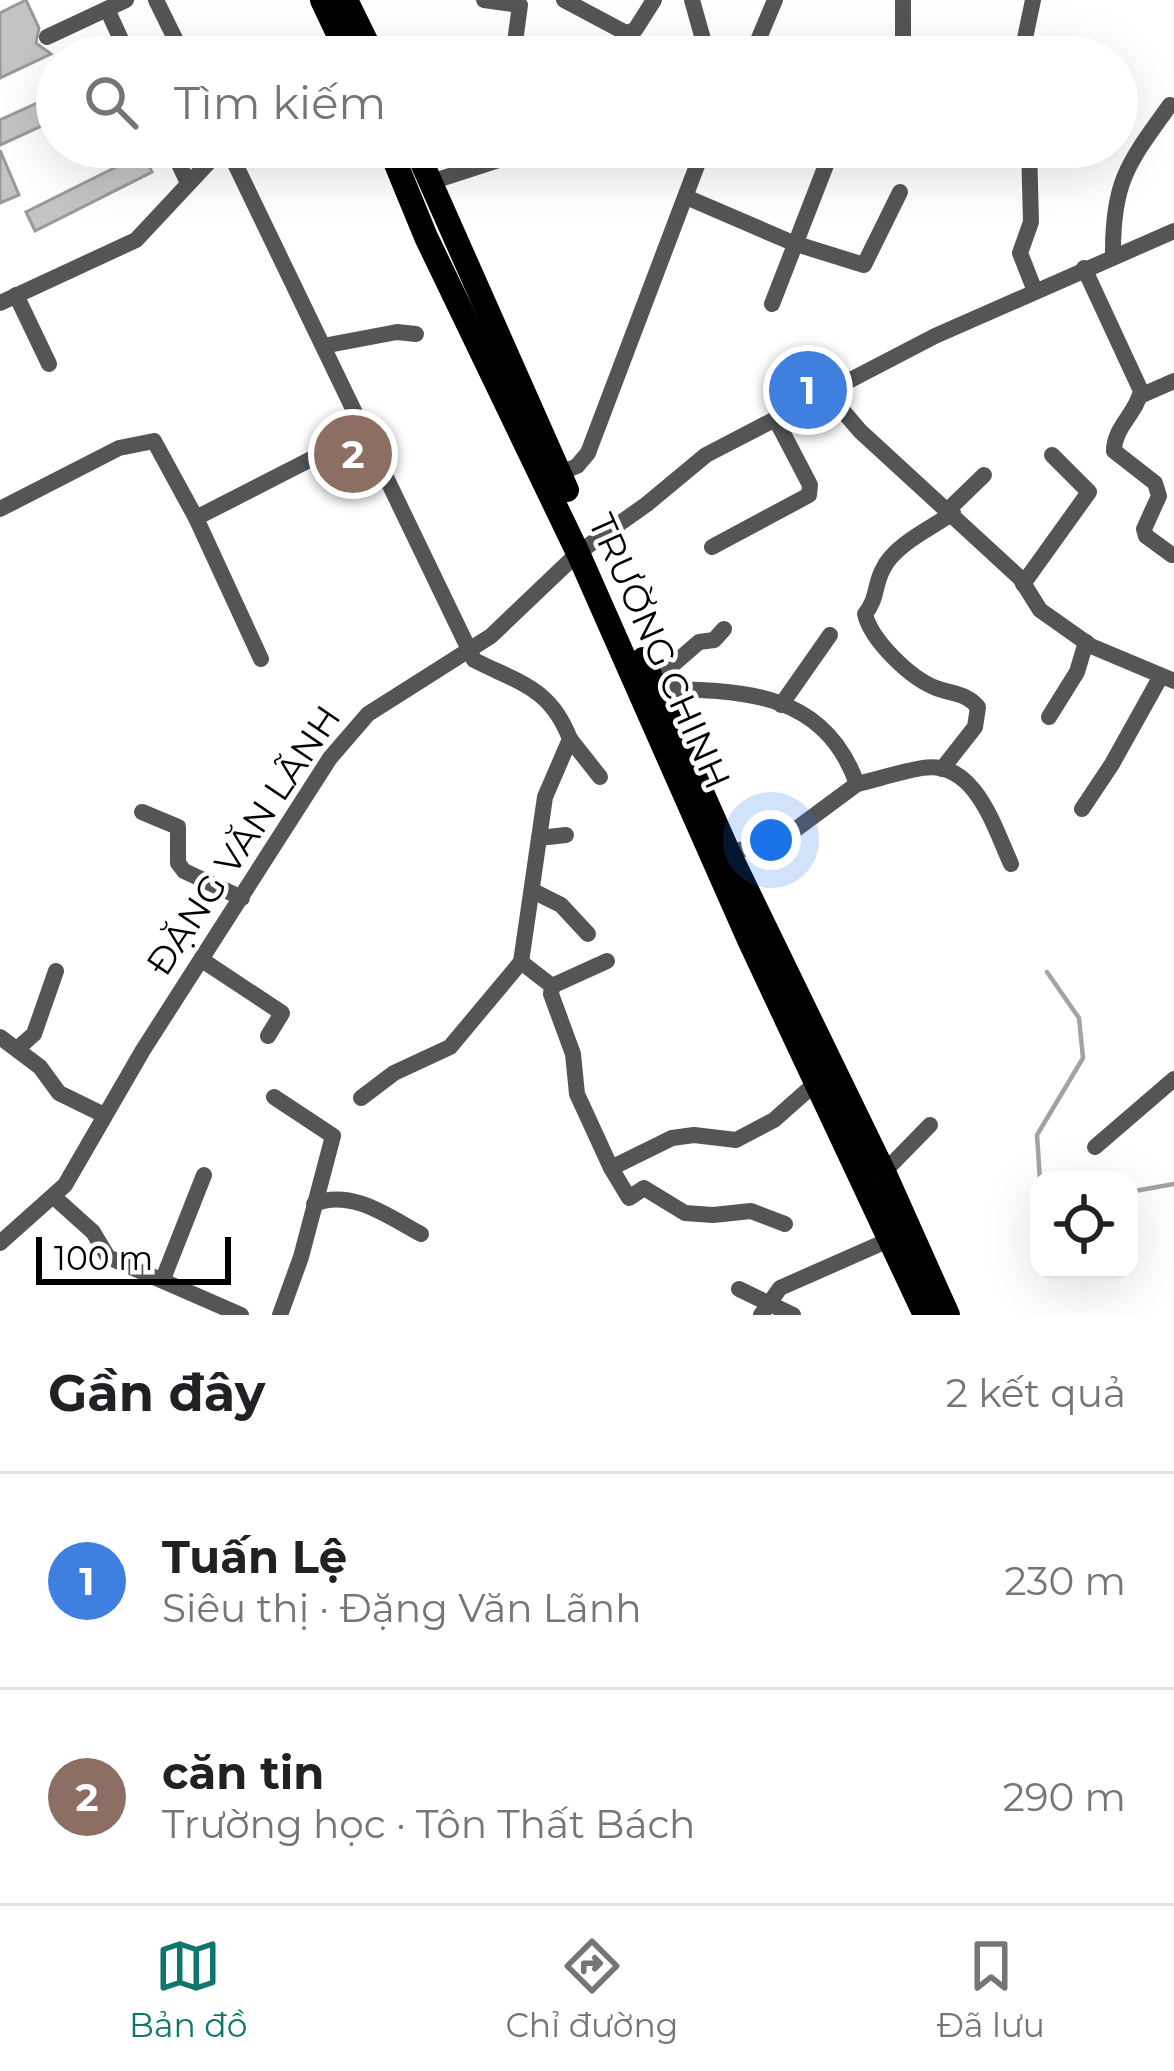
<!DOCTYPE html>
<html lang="vi">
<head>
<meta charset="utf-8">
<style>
  body { margin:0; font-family:Montserrat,sans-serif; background:#f6f6f6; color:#202124 }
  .controls { position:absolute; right:36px; bottom:36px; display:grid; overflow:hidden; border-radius:24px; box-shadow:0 12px 48px #0002 }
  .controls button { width:108px; height:108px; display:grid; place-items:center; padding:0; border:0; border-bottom:3px solid #e0e0e0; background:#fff; color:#202124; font:60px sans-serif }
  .scale { position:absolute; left:36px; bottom:30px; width:195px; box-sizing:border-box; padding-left:12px; border:6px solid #000; border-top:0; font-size:33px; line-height:42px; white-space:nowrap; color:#000; -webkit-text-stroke:9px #fff; paint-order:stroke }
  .you { position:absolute; left:771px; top:840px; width:42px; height:42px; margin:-30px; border:9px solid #fff; border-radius:50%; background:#1a73e8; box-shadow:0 0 0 18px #1a73e833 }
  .badge { display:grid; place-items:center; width:78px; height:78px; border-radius:50%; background:#0f766e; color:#fff; font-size:39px; font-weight:700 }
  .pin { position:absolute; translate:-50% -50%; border:6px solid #fff; box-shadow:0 3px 12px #0006 }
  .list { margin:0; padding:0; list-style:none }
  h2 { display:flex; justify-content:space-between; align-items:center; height:156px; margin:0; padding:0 48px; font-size:51px }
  h2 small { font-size:39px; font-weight:400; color:#757577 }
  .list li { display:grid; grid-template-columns:78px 1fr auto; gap:36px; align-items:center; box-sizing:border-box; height:216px; padding:0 48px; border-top:3px solid #e0e0e0 }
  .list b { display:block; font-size:45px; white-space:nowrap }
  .list p { margin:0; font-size:39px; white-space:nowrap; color:#757577 }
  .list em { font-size:39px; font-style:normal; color:#757577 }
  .icon { flex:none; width:66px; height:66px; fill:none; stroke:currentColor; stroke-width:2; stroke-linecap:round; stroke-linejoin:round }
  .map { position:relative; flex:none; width:1174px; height:1315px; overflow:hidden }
  .search { position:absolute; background:#fff; box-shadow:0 12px 48px #0002; left:36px; right:36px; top:36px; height:132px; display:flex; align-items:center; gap:30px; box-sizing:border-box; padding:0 42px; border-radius:66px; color:#757577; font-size:45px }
  .sheet { height:588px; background:#fff }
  nav { display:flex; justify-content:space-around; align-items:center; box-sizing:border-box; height:168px; border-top:3px solid #e0e0e0; background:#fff; font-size:33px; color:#757577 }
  nav a { display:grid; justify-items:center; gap:6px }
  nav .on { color:#0f766e }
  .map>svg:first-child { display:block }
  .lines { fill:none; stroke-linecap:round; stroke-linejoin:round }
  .stream { stroke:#a3a3a3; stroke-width:4.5 }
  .building { fill:#c4c4c4; stroke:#999; stroke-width:3 }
  .minor { stroke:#555; stroke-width:16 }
  .highway { stroke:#000; stroke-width:24 }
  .labels { text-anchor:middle; stroke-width:9; stroke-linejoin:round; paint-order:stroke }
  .street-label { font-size:36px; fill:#000; stroke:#fff }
</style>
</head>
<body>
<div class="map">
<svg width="1174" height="1315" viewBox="0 0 1174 1315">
  <rect width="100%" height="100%" fill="#fff"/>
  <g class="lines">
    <!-- stream -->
    <g class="stream">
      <polyline points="1040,1180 1037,1135 1083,1058 1079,1018 1047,972"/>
      <polyline points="1129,1192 1174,1184"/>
    </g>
  </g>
  <!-- building -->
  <g class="building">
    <polygon points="26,0 39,28 36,43 51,54 0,78 0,13"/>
    <polygon points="57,94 57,119 0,145 0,120"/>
    <polygon points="120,147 140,147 152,172 35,231 26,212 118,166 126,160"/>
    <polygon points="0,150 19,195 0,203"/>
  </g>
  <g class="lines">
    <!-- minor -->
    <g class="minor">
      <polyline points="156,0 184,57"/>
      <polyline points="484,0 520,5 513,57"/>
      <polyline points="564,0 626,33 635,30 654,0"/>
      <polyline points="692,0 708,57"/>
      <polyline points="903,0 903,57"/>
      <polyline points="107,9 129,57"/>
      <polyline points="47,37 126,0"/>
      <polyline points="640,57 652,49 707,52"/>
      <polyline points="751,57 775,0"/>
      <polyline points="1021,57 1033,0"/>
      <polyline points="171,147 188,183"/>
      <path d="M227 147 474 660C519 683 550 687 570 739L545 797 521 962 450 1047 394 1073 361 1098"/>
      <polyline points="1029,147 1031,222 1020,253 1035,291"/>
      <polyline points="431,182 514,155"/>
      <polyline points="686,197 793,243 864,265 900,192"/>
      <path d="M1113 257C1112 182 1128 163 1170 105"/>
      <path d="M1084 268 1141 391C1136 414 1114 427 1114 451L1155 483 1159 496 1144 529 1146 536 1172 555"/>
      <polyline points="16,295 49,364"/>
      <polyline points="0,303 136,240 223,147"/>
      <polyline points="772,304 833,147"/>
      <polyline points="323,346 397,332 416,334"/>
      <polyline points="825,390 860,431 1020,578 1040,610 1091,646 1174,681"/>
      <polyline points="1140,396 1174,381"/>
      <polyline points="551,477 577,466 588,453 704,147"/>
      <polyline points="0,509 119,448 154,441 196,518 364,432"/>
      <polyline points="949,509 984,475"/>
      <polyline points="196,518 261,659"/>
      <polyline points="712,547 809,495 810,485 775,418"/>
      <polyline points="1023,584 1089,492 1052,455"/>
      <polyline points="653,682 699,642 714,640 724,629"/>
      <path d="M657 689C742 690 824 691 857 784 878 779 900 772 922 768 975 759 994 827 1011 864"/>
      <polyline points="781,705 830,635"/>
      <polyline points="1049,717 1077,672 1086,642"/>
      <polyline points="570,739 600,777"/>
      <path d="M942 769 975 727 978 707C966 693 952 694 936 688 910 678 871 640 865 614 878 598 874 585 883 569 894 545 931 528 953 513"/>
      <polyline points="1082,809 1112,764 1161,676"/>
      <polyline points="142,812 178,827 178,863 184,871 242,898"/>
      <polyline points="539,838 566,835"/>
      <polyline points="729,853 784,838 857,784"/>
      <polyline points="533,891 561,905 588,934"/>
      <polyline points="202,960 282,1013 268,1036"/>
      <polyline points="521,962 552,986 551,994 573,1054 577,1094 611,1168 672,1138 694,1135 736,1140 774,1120 818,1081"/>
      <polyline points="552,986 607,961"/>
      <polyline points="0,1037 40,1067 59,1093 104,1115"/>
      <polyline points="17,1049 34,1034 56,971"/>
      <polyline points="274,1097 333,1136 301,1257 280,1315"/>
      <polyline points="1095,1147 1174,1079"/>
      <polyline points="611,1168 629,1198 644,1188 685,1213 713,1215 751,1211 785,1224"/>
      <polyline points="884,1172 930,1125"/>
      <polyline points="54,1197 93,1232 108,1257 241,1315"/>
      <path d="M314 1204C351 1188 389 1217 421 1234"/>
      <polyline points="0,1243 65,1185 143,1050 330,758 368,714 491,636 578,553 647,504 706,455 935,336 1174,231"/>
      <polyline points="163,1279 204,1175"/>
      <polyline points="739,1289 793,1315"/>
      <polyline points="761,1315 780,1288 891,1239"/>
    </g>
    <!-- highway -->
    <g class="highway">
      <polyline points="322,0 349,57"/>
      <polyline points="346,0 374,57"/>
      <polyline points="389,147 426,237 578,553 749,940 925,1315"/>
      <polyline points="415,147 567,490"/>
      <polyline points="643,659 729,853 884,1172 948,1315"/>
    </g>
  </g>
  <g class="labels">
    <!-- street labels -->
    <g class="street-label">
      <text transform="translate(660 651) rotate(66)" y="13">TRƯỜNG CHINH</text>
      <text transform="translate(243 840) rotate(-56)" y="13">ĐẶNG VĂN LÃNH</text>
    </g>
  </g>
</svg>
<div class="controls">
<button><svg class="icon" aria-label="locate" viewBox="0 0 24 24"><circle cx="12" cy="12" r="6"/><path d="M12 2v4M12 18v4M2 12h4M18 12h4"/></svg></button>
</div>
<div class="scale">100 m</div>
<div class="you"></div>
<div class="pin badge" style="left:808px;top:390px;background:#3f7fe0">1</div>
<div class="pin badge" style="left:353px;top:454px;background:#8d6e63">2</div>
<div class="search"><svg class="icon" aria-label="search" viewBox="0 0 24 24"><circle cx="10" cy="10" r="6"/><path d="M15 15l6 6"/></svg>Tìm kiếm</div>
</div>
<section class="sheet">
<h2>Gần đây<small>2 kết quả</small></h2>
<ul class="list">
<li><span class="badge" style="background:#3f7fe0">1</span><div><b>Tuấn Lệ</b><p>Siêu thị · Đặng Văn Lãnh</p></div><em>230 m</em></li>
<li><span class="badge" style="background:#8d6e63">2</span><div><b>căn tin</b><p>Trường học · Tôn Thất Bách</p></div><em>290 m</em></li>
</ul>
</section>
<nav>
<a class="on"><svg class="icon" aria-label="map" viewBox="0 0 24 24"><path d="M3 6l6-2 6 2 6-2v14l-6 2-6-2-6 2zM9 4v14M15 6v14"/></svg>Bản đồ</a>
<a><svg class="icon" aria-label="directions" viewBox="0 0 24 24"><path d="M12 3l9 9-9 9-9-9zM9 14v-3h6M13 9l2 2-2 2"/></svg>Chỉ đường</a>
<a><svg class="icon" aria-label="saved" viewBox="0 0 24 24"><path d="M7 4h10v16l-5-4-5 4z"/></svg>Đã lưu</a>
</nav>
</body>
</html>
